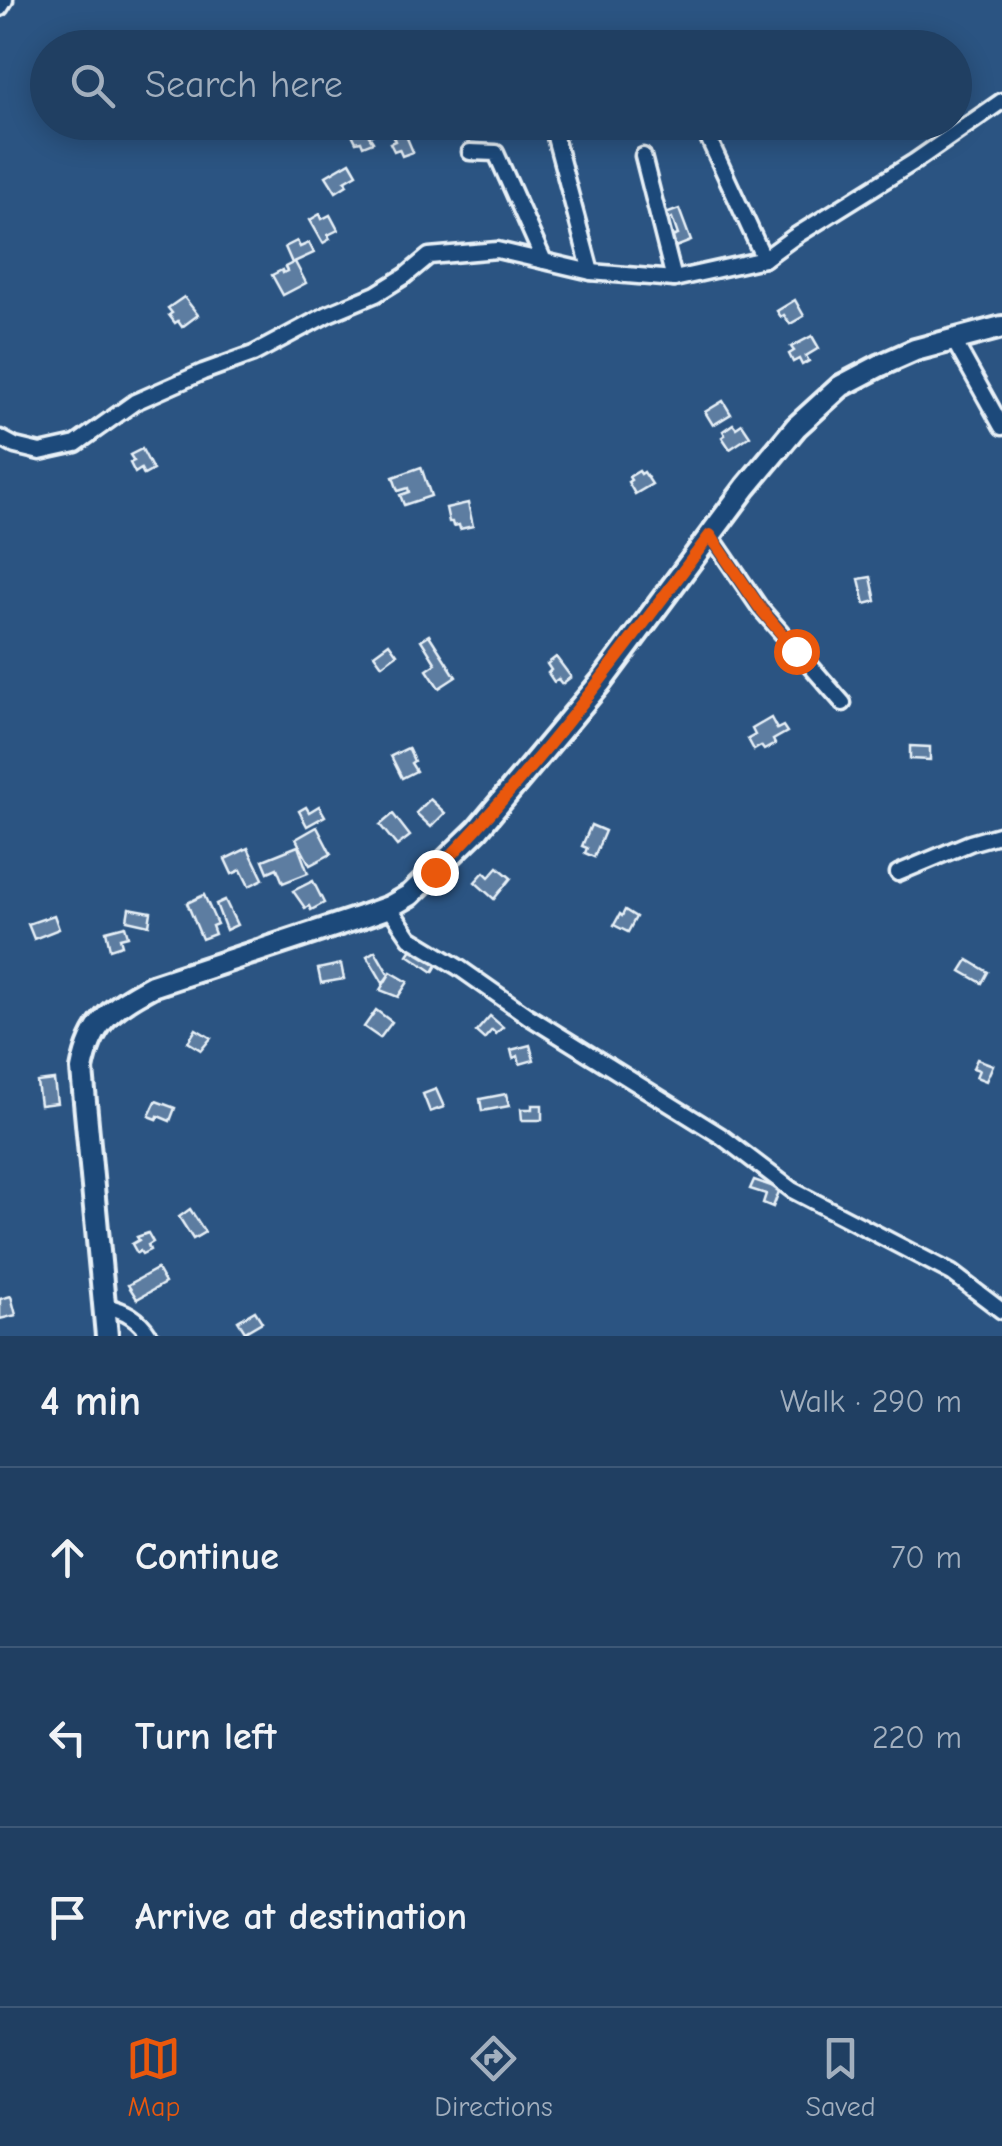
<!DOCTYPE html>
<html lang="en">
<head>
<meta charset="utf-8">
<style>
  body { margin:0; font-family:"Comic Neue",sans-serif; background:#2d4a6b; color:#f1f3f6 }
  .stop { position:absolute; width:30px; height:30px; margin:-22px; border:8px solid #ea580c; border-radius:50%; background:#fff }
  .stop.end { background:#ea580c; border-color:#fff; box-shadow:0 2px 10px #0008 }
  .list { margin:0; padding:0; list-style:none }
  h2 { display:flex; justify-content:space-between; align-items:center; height:130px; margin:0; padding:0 40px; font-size:42px }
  h2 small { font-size:32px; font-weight:400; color:#a2afbe }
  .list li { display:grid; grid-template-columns:65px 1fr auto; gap:30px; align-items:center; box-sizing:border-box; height:180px; padding:0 40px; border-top:2px solid #3d5877 }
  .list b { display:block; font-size:38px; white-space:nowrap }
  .list em { font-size:32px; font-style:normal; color:#a2afbe }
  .icon { flex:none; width:55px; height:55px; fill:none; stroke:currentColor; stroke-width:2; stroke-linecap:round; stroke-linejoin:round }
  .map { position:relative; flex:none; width:1002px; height:1336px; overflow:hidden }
  .search { position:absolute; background:#203f62; box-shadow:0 5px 25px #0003; left:30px; right:30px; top:30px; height:110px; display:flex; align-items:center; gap:25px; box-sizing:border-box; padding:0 35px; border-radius:55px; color:#a2afbe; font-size:38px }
  .sheet { height:670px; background:#203f62 }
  nav { display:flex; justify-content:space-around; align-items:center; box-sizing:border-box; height:140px; border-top:2px solid #3d5877; background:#203f62; font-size:28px; color:#a2afbe }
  nav a { display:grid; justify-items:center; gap:5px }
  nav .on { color:#ea580c }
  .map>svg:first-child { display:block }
  .building { fill:#5d7da1; stroke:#e8f1f8; stroke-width:2.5 }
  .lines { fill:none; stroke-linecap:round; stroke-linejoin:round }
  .street-casing { stroke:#e8f1f8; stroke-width:21 }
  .secondary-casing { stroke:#e8f1f8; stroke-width:28 }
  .street { stroke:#1f4a7a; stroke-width:14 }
  .secondary { stroke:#1f4a7a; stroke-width:20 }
  .route { stroke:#ea580c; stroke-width:12 }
</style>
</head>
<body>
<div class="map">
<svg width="1002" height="1336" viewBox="0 0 1002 1336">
  <rect width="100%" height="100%" fill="#2b5482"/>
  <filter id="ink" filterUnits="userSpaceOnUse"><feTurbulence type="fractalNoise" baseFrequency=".01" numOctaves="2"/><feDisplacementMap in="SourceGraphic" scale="20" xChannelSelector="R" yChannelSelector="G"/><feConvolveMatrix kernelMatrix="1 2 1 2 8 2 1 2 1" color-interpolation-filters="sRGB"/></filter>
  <g filter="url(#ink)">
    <!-- building -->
    <g class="building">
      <polygon points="371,122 376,133 369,136 373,142 363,146 361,141 356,142 351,132"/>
      <polygon points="404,131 413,152 402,156 399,149 394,151 390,143 395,141 393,136"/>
      <polygon points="350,162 357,174 345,181 347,185 336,192 326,176"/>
      <polygon points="679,209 691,241 676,247 672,237 678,235 672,218 666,221 663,215"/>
      <polygon points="320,214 322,219 330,215 338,230 328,235 330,239 323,243 310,220"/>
      <polygon points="297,241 300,247 309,243 314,253 292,263 285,247"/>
      <polygon points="295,262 306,283 283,295 272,275 282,270 283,273 287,271 285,267"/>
      <polygon points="184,297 198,315 182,327 178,321 175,323 169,315 172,313 168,308"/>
      <polygon points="795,300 804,316 790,324 784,315 781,317 777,311"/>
      <polygon points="812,336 819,348 806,356 809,361 802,365 799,359 793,362 789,354 794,351 791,347"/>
      <polygon points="723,401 731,414 713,425 705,412"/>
      <polygon points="733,424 736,428 742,424 750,436 730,449 722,437 725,435 723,431"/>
      <polygon points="142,449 153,470 144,475 141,469 135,473 130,463 134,461 130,455"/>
      <polygon points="421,467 431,496 404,505 400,495 409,492 408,488 398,491 393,477"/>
      <polygon points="639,471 641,474 644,472 652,484 635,494 628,482 631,480 629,477"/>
      <polygon points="468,503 473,526 460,529 459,525 453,526 452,522 449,522 446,508"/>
      <polygon points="871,577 876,601 865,604 859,579"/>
      <polygon points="429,635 456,677 439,688 427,670 436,664 421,640"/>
      <polygon points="389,643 397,654 382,665 374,654"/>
      <polygon points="556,657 571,677 562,684 558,679 554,682 548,673 551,670 547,664"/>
      <polygon points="771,718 777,729 783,726 787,732 773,740 775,744 764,750 761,746 754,750 748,739 755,735 752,729"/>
      <polygon points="910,746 930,747 930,760 910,759"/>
      <polygon points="408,748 414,761 411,763 416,771 402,778 391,756"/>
      <polygon points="430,799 445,813 431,827 416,813"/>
      <polygon points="319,806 325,816 307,826 299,811 306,807 309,812"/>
      <polygon points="393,814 410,836 397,846 380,825"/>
      <polygon points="591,825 605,831 594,857 585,853 587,848 582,846"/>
      <polygon points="317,827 331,854 310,865 296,839"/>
      <polygon points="298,846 308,873 283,883 277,868 268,872 263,860"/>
      <polygon points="248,848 263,879 249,886 241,870 232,874 225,859"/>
      <polygon points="498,867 511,878 494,899 475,882 484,872 489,877"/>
      <polygon points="313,881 324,903 311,910 309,906 305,908 293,891"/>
      <polygon points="204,895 217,924 212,926 215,934 202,939 187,903"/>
      <polygon points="225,900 237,925 226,930 216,904"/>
      <polygon points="129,908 151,912 149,925 127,920"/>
      <polygon points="625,910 636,917 628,932 614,925 620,914 622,916"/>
      <polygon points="54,915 59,929 34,939 28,924"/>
      <polygon points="125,926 128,936 120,938 122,945 110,949 106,931"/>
      <polygon points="414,946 438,963 433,972 408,955"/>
      <polygon points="375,951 389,975 383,983 367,956"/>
      <polygon points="968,960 988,972 982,983 961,971"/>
      <polygon points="341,964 344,979 321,983 318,969"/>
      <polygon points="391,972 408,982 398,997 380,990"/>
      <polygon points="376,1010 392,1022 380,1038 364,1027"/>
      <polygon points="490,1016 503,1027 496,1034 492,1030 484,1039 476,1032"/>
      <polygon points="196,1029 211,1038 201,1050 188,1042"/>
      <polygon points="530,1045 534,1060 520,1064 518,1056 513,1058 511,1050"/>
      <polygon points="977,1059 993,1065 986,1081 976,1077 979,1070 973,1068"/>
      <polygon points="54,1080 57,1103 40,1105 37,1082"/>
      <polygon points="436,1089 444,1107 430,1112 423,1094"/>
      <polygon points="506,1094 509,1106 482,1111 480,1099"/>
      <polygon points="156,1101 175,1108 170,1121 158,1116 157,1119 149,1116"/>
      <polygon points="532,1105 542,1105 542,1120 522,1120 521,1109 532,1109"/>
      <polygon points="754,1180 780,1189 773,1207 763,1203 766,1194 750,1189"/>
      <polygon points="190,1209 205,1232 193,1239 179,1217"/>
      <polygon points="148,1233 153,1242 148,1245 150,1250 142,1254 140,1251 137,1253 132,1244 139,1240 137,1237"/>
      <polygon points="157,1269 165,1283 137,1299 128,1285"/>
      <polygon points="11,1296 16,1315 0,1319 0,1299"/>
      <polygon points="255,1311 262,1322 245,1332 238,1321"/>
    </g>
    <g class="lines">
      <!-- street casing -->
      <g class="street-casing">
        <g id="street">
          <polyline points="0,8 5,0"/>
          <polyline points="551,122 591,272"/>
          <polyline points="706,133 764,259"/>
          <polyline points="470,152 496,153 544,261"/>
          <polyline points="643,156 674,279"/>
          <polyline points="953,339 1002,427"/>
          <polyline points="0,438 15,446 40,452 76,444 135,402 203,372 253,354 328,314 376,294 405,276 429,256 497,250 591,272 674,279 764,259 794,237 914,162 1002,101"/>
          <polyline points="710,535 760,608 843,703"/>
          <polyline points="898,873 970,843 1002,834"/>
          <polyline points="389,907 410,938 458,967 528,1016 721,1136 792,1190 952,1273 1002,1311"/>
          <path d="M105 1306C125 1310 139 1318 150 1336"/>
        </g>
      </g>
      <!-- secondary casing -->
      <g class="secondary-casing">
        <path id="secondary" d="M107 1336 82 1070C91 1022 111 1008 152 986L361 917 389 907 410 895 478 829 601 682 746 487 796 427 841 386 881 365 915 350 1002 327"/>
      </g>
      <!-- street -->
      <use href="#street" class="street"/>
      <!-- secondary -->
      <use href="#secondary" class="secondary"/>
    </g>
  </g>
  <g class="lines" filter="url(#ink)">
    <!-- route -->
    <path class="route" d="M435 872C537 769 623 651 710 535L760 608 796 651"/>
  </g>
</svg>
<div class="stop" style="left:796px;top:651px"></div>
<div class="stop end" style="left:435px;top:872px"></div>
<div class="search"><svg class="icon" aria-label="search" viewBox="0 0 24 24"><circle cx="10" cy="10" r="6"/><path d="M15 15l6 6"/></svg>Search here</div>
</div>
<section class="sheet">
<h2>4 min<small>Walk · 290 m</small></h2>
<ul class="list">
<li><svg class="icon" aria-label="ahead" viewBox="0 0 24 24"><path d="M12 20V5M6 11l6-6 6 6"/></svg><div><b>Continue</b></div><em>70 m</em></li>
<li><svg class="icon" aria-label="left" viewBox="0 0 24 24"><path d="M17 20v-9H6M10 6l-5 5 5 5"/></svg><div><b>Turn left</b></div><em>220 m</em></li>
<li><svg class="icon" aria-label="arrive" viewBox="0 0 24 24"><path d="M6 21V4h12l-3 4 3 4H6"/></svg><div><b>Arrive at destination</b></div></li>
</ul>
</section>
<nav>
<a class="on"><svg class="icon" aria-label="map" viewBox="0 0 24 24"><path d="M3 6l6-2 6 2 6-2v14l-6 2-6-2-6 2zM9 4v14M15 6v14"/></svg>Map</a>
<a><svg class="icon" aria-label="directions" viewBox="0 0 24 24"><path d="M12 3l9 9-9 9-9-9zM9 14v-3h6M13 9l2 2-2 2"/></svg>Directions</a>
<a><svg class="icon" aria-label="saved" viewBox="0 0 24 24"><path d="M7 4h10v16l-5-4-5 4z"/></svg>Saved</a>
</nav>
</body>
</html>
